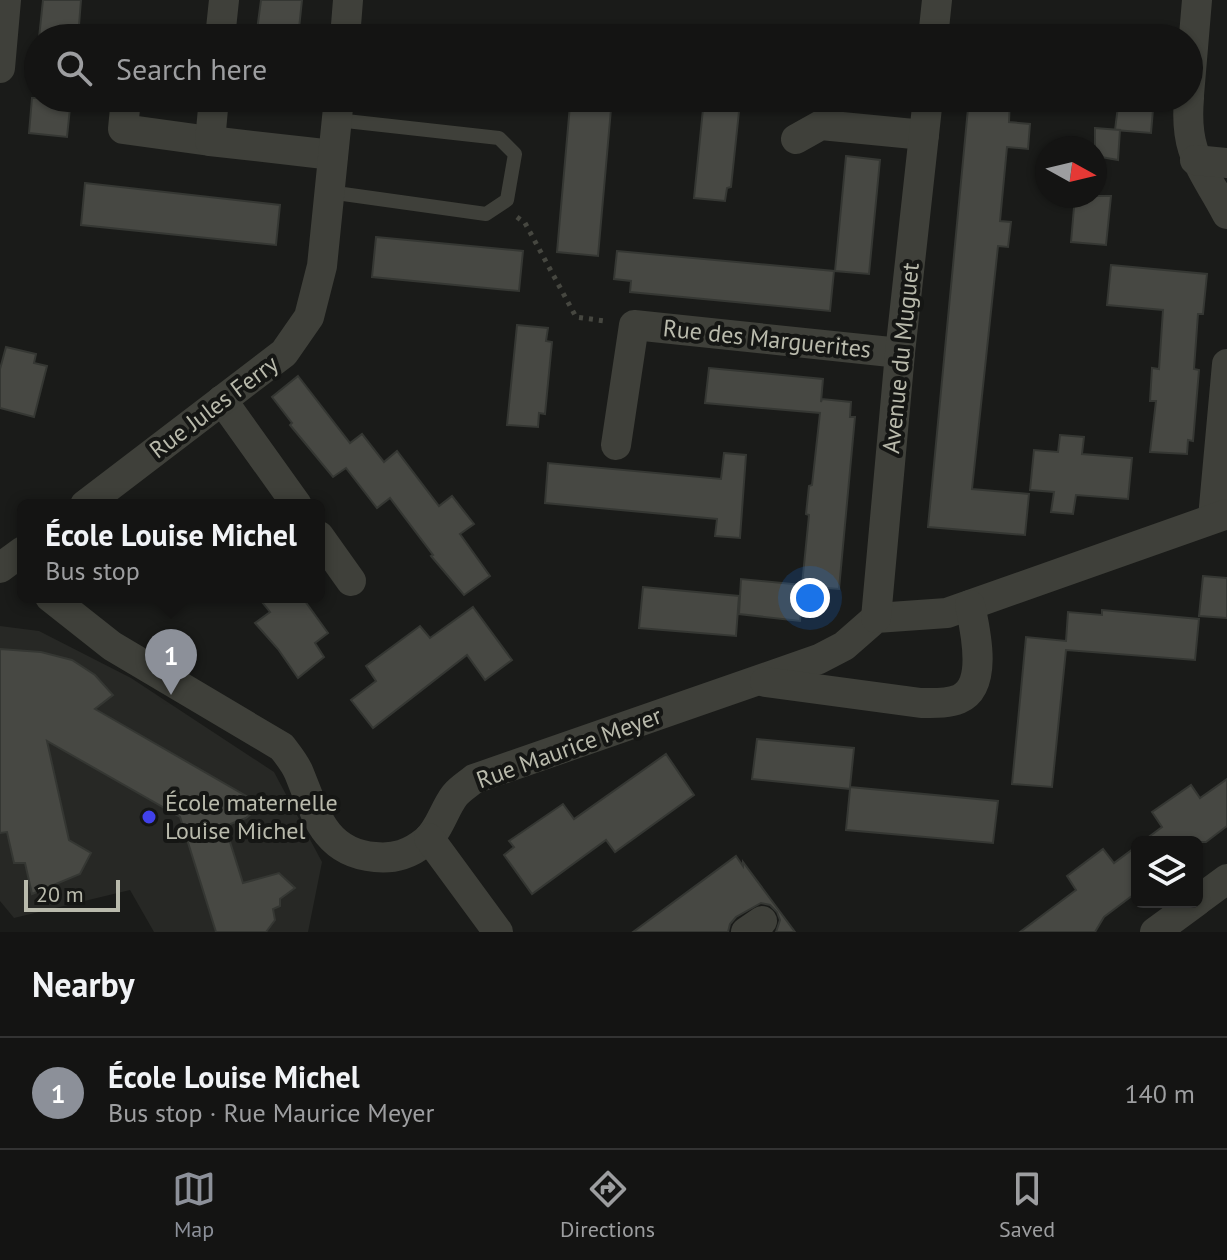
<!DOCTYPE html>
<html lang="en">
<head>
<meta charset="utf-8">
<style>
  body { margin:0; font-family:"PT Sans",sans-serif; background:#212121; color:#f1f3f6 }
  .controls { position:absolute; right:24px; bottom:24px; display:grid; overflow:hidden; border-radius:12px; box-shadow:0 2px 6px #0004 }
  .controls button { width:72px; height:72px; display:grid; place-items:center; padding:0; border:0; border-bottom:2px solid #333; background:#141413; color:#f1f3f6; font:40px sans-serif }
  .compass { position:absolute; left:1035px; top:136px; width:72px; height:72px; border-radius:50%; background:#141413; box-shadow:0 2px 6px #0004; rotate:98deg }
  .scale { position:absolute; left:24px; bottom:20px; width:96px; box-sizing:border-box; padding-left:8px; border:4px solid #b9baac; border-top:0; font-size:22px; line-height:28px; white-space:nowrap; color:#b9baac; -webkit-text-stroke:6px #151614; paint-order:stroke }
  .you { position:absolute; left:810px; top:598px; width:28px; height:28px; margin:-20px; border:6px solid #fff; border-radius:50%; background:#1a73e8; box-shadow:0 0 0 12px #1a73e833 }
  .badge { display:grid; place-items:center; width:52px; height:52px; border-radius:50%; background:#8c9099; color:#fff; font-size:26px; font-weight:700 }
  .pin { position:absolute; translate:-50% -66px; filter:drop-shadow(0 2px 4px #0008) }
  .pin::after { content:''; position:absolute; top:42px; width:28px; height:24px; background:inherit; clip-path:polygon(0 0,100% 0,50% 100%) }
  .popup { position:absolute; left:17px; top:499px; width:308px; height:104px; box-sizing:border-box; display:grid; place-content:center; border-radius:12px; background:#141413; filter:drop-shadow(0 2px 6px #0005); font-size:26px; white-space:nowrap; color:#9d9ea0 }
  .popup b { font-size:30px; color:#f1f3f6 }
  .popup::after { content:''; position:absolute; left:50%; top:100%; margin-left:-16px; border:16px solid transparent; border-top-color:#141413 }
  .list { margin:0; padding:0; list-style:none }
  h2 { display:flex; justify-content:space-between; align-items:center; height:104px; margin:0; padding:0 32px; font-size:34px }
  h2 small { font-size:26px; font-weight:400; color:#9d9ea0 }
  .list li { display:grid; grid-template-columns:52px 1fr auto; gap:24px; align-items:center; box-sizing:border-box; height:112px; padding:0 32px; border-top:2px solid #333 }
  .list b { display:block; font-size:30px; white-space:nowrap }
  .list p { margin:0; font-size:26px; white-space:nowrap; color:#9d9ea0 }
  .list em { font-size:26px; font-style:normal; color:#9d9ea0 }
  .icon { flex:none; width:44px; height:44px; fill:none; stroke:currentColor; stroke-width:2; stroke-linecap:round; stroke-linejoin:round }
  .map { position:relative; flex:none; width:1227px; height:932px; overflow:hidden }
  .search { position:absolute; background:#141413; box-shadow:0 2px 6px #0004; left:24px; right:24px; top:24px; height:88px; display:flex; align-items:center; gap:20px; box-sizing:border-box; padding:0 28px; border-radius:44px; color:#9d9ea0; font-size:30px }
  .sheet { height:216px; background:#141413 }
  nav { display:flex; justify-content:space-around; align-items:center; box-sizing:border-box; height:112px; border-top:2px solid #333; background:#141413; font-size:22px; color:#9d9ea0 }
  nav a { display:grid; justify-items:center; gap:4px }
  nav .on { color:#8c9099 }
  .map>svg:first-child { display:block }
  .built { fill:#272825 }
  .building { fill:#474843; stroke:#353733; stroke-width:2 }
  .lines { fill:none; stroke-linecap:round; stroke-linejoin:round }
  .path { stroke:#464740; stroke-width:5; stroke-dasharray:4 6; stroke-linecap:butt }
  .service { stroke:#3f403a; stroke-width:14 }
  .minor { stroke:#3f403a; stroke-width:30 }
  .poi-dot { fill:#4141ea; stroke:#151614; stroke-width:3 }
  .labels { text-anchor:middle; stroke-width:8; stroke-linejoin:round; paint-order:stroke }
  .street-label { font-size:24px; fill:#b9baac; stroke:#151614 }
  .poi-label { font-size:24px; fill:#b9baac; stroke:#151614; text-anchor:start }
</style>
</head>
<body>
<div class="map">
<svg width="1227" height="932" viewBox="0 0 1227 932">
  <rect width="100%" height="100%" fill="#1a1b19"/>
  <!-- built -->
  <polygon class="built" points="0,626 39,631 131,678 274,772 322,862 308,932 154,932 130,890 14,918 0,901"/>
  <!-- building -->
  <g class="building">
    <polygon points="43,0 81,0 78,38 39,38"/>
    <polygon points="261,0 302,0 298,38 256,38"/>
    <polygon points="32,98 71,98 67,137 29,133"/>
    <polygon points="969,98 1010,98 1009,122 1030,124 1028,149 1007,147 1000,221 1011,222 1008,247 998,246 972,489 1029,494 1025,535 928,527"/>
    <polygon points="1119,98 1154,98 1151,133 1115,130"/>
    <polygon points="704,99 740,102 731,187 727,188 725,201 694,198"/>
    <polygon points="570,105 611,109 598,256 557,252"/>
    <polygon points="1095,128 1120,130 1118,160 1095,156"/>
    <polygon points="846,156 880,160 869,274 835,271"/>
    <polygon points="85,183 280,205 276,245 81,225"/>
    <polygon points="1075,196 1111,196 1106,245 1071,242"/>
    <polygon points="376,237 523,251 519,291 372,277"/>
    <polygon points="617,251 834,271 830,311 630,292 631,281 614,279"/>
    <polygon points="1111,265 1207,274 1203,314 1198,314 1194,369 1199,370 1193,441 1188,440 1187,454 1150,452 1156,401 1150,401 1152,368 1159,369 1163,310 1107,305"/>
    <polygon points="517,325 548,328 546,341 552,342 545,414 539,413 538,427 507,425"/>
    <polygon points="6,347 36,354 34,363 47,366 34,417 0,408 0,369"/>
    <polygon points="709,368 823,379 821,402 822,399 851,402 850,417 855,417 839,589 803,586 800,621 739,614 741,579 802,585 809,515 806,514 809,486 812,485 820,413 705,403"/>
    <polygon points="298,376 350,443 362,434 384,462 397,451 439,506 452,496 474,524 460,534 490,576 464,595 431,556 433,555 390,498 377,508 346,468 333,477 290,425 292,423 272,397"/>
    <polygon points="1060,435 1084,437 1082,454 1132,458 1128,499 1076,495 1073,514 1051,512 1054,492 1030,490 1034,450 1058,452"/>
    <polygon points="724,453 746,455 740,538 715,536 717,519 545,503 548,463 721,479"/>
    <polygon points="1203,576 1227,578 1227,618 1199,616"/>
    <polygon points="643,587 739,596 736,636 639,628"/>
    <polygon points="258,597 302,597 328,633 315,643 324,657 298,678 278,649 255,623 270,612"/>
    <polygon points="473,607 512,660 485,680 467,655 373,728 351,700 376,681 366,666 420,626 430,638"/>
    <polygon points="1102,610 1199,619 1195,660 1066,650 1052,787 1012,784 1026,637 1066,641 1068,612 1102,615"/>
    <polygon points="0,649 41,652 72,660 95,675 113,695 95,709 262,805 246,818 225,826 243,883 279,873 295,888 280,899 280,906 273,909 275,920 266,932 216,932 180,817 47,741 69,840 91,853 80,874 32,894 25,863 14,863 7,832 0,833"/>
    <polygon points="757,739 854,748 850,787 998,801 993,843 846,830 850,789 752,779"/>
    <polygon points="666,754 694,795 615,852 606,840 532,894 504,855 514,847 509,841 563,804 574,819"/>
    <polygon points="1227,779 1227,826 1206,842 1142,842 1162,827 1152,812 1191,785 1200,798"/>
    <polygon points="1137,846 1137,892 1104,917 1095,932 1020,932 1076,890 1067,876 1103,849 1114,863"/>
    <polygon points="736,856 743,866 743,862 795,932 776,932 780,920 777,912 770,905 761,903 736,917 730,924 728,932 633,932"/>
  </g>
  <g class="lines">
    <!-- path -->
    <polyline class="path" points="517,217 525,223 576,317 605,321"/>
    <!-- service -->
    <polyline class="service" points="329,192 486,214 507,200 515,154 499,138 337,120"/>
    <!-- minor -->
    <g class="minor">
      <polyline points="220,38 224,0"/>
      <polyline points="345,38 348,0"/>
      <polyline points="933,38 937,0"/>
      <polyline points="0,68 6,0"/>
      <polyline points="1189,95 1197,0"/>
      <polyline points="126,98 123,129 210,141"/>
      <polyline points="214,98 210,141 333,155"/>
      <path d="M1189 98C1184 155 1203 168 1227 214"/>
      <polyline points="796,139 821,125 924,135"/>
      <polyline points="1195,160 1227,163"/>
      <polyline points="222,400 297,505"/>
      <polyline points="616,445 634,325 900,353"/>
      <polyline points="85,505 284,353 309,317 322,266 339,98"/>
      <polyline points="1213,518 1227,364"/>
      <polyline points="319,536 351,581"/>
      <polyline points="0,568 23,551"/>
      <path d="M50 597 112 646 282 747C288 755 295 763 299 773 315 812 324 853 375 857 395 859 410 854 426 841 440 829 444 809 455 795 460 789 468 784 474 779L819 659 844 646 876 618 947 613 1227 514"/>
      <polyline points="876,618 900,353 928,98"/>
      <path d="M765 682 921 703C933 703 947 704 959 699 989 686 975 629 970 605"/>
      <polyline points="429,838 498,932"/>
      <polyline points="1197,901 1227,879"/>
      <polyline points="746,932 762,921"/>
      <polyline points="1155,932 1196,902"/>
    </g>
  </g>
  <!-- markers -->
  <circle class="poi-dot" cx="149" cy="817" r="8"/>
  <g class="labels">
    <!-- street labels -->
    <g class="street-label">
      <text transform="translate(767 339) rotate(6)" y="8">Rue des Marguerites</text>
      <text transform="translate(901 358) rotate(-84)" y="8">Avenue du Muguet</text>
      <text transform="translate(214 407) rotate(-37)" y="8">Rue Jules Ferry</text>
      <text transform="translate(569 748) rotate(-20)" y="8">Rue Maurice Meyer</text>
    </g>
    <!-- poi labels -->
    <g class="poi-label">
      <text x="165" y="811">École maternelle<tspan x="165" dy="28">Louise Michel</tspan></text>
    </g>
  </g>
</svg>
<div class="controls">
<button><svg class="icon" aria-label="layers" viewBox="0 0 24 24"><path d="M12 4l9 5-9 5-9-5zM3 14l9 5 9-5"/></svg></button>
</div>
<svg class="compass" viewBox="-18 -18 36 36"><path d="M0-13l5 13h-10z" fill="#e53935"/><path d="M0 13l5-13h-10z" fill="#9d9ea0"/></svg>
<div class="scale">20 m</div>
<div class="you"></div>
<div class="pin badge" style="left:171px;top:695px">1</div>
<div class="popup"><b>École Louise Michel</b>Bus stop</div>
<div class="search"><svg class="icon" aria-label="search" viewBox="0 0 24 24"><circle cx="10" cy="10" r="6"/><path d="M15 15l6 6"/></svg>Search here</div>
</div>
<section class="sheet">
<h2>Nearby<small></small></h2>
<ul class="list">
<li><span class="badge">1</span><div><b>École Louise Michel</b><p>Bus stop · Rue Maurice Meyer</p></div><em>140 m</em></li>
</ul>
</section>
<nav>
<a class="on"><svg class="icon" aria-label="map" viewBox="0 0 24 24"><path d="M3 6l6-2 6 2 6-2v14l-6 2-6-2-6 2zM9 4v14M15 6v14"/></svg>Map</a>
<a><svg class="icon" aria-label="directions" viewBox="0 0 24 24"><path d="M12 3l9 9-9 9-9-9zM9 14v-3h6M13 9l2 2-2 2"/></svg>Directions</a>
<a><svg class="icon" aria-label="saved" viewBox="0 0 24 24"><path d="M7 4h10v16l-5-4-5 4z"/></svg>Saved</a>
</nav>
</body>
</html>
